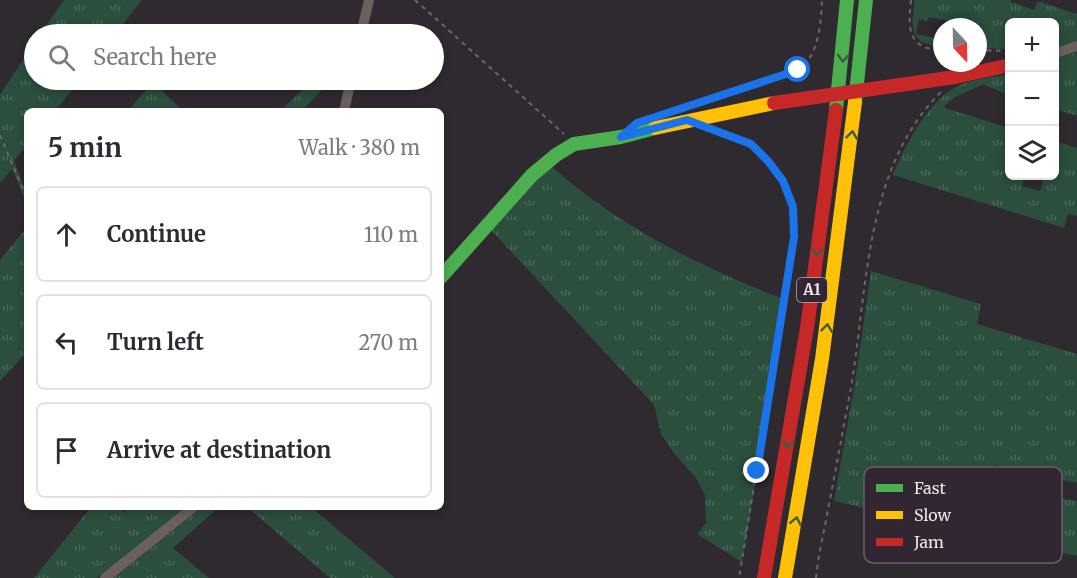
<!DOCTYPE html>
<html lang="en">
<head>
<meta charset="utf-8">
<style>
  body { margin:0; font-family:Merriweather,serif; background:#f7f7f7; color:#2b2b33 }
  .controls { position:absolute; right:18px; top:18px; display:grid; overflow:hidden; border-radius:9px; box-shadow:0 3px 9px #0003 }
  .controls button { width:54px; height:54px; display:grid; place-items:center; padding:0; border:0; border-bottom:2px solid #e1e1e2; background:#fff; color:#2b2b33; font:30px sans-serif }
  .compass { position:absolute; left:933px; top:18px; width:54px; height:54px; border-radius:50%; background:#fff; box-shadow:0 3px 9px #0003; rotate:158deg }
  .stop { position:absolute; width:18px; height:18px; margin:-14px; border:4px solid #1a73e8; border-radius:50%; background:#fff }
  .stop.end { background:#1a73e8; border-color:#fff; box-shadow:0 2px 6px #0008 }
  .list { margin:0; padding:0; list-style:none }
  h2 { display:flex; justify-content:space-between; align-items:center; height:78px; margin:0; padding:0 24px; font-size:26px }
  h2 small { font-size:20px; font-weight:400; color:#7c7c81 }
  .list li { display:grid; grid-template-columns:39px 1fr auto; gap:18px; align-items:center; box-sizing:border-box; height:96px; margin:0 12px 12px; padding:0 12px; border:2px solid #e1e1e2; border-radius:9px }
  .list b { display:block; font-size:22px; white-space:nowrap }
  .list em { font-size:20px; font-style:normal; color:#7c7c81 }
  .icon { flex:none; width:33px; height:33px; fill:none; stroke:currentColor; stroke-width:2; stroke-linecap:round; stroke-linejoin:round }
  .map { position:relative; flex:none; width:1077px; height:578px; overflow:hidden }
  .search { position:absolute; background:#fff; box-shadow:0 3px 9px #0003; left:24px; top:24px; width:420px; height:66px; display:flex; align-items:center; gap:15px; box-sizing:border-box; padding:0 21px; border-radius:33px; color:#7c7c81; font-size:22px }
  .panel { position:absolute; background:#fff; box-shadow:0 3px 9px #0003; left:24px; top:108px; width:420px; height:402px; border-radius:9px }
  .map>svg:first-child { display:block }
  .grass { fill:url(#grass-tufts) }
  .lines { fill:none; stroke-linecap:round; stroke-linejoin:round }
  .path { stroke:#6f6566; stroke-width:2; stroke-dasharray:4.5 4.5; stroke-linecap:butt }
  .street { stroke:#6b605e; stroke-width:10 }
  .fast { stroke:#4caf50; stroke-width:14 }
  .slow { stroke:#ffc107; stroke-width:14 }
  .jam { stroke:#c62828; stroke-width:14 }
  .jam-bridge { stroke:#c62828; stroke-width:14 }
  .oneway { stroke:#3c5d3f }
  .route { stroke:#1a73e8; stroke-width:8 }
  .labels { text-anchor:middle; stroke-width:4.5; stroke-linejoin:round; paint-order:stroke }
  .shield { fill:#322633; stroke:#b5acb6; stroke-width:1.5 }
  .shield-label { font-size:15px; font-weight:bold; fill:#ede5ee }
  .key { fill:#322633; stroke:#6a5f6b; stroke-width:1.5 }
  .key-label { font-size:16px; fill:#ede5ee }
</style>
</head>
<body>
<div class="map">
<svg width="1077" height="578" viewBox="0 0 1077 578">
  <defs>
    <pattern id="grass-tufts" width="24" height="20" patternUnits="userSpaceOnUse" patternTransform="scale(1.5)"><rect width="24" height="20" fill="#2b4e3d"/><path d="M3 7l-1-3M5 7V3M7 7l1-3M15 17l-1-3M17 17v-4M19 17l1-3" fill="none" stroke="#4a6759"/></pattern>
  </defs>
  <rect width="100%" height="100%" fill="#2f2930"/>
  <!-- grass -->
  <g class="grass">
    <polygon points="64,0 142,0 115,34 40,34"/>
    <path d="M915 0H1011V2L1034 10 1038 1 1077 14V41L1055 48 1054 22H1010L1009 49 978 48V27H959L958 23 929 17 927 21 919 19 916 34 942 39V47C908 44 911 28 915 0Z"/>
    <polygon points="34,43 34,80 80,80 55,111 27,111 27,145 14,161 27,194 27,204 12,169 0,183 0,95"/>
    <polygon points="1077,52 1077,116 1055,109 1054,60"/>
    <path d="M1009 74V95C1002 93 988 85 982 85L955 97 945 105V108L1009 128 1010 176H1025L1022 186 1040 191 1043 180 1030 176H1054L1055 141 1077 148V216L1068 214 1064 228 893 175C906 143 932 92 968 82 981 78 996 77 1009 74Z"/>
    <polygon points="313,80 331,80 302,111 280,111"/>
    <polygon points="153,82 183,111 128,111"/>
    <path d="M552 167C619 226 698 266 781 298L757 473 742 562 697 534 706 523 705 495 696 478 673 452 661 434 654 405 490 229 540 176Z"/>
    <polygon points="27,227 27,352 0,381 0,260"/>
    <polygon points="871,271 981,304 977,324 1077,354 1077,483 995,465 991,476 1038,489 1041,495 1077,501 1077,556 834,501 855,382"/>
    <polygon points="91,507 120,507 124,512 131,507 187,507 97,578 34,578"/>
    <polygon points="203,507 219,507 173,548 209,578 113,578"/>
    <polygon points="247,507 311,507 395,578 330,578"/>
  </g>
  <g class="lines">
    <!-- path -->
    <g class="path">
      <polyline points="415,0 564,134"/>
      <path d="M911 0C908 28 907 49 942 50"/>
      <polyline points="978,50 1007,51"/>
      <path d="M694 104 798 70C819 56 821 23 822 0"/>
      <polyline points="712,130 751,144 768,161 783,181 793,207 794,237 785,296 739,578"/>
      <polyline points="0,135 27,199"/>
      <path d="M816 578C818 557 823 536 827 515 835 474 842 434 850 393 868 293 863 169 941 92"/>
    </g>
    <!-- street -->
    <g class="street">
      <polyline points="361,34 369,0"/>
      <polyline points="1054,54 1077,46"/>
      <polyline points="344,111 351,80"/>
      <polyline points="105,578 194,507"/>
    </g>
    <!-- fast -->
    <g class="fast">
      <polyline points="855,102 866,0"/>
      <polyline points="836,110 847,0"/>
      <polyline points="441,277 532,175 556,155 574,144 621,137 655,128"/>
    </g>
    <!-- slow -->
    <g class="slow">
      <polyline points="655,128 774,103"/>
      <polyline points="785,578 822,359 855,102"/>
    </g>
    <!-- jam -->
    <g class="jam">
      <polyline points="900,85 955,77 1010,65"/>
      <polyline points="764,578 807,328 836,110"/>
    </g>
    <!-- jam-bridge -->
    <polyline class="jam-bridge" points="774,103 900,85"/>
  </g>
  <!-- one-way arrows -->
  <defs><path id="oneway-chevron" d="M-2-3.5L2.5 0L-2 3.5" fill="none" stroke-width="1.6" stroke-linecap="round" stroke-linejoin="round" transform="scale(1.5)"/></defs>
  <g class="oneway">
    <use href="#oneway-chevron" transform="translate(843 58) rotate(94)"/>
    <use href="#oneway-chevron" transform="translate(852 135) rotate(-83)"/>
    <use href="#oneway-chevron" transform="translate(817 252) rotate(98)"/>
    <use href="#oneway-chevron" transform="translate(827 328) rotate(-83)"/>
    <use href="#oneway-chevron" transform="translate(788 444) rotate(99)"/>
    <use href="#oneway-chevron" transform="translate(796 521) rotate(-79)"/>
  </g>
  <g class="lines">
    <!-- route -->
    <polyline class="route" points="757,471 794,237 793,207 783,181 768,161 751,144 687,120 621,137 637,123 798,70"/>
  </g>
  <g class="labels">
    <!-- shield labels -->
    <rect class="shield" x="797" y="278" width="30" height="24" rx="4.5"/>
    <g class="shield-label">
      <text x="812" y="295">A1</text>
    </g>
  </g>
  <!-- legend -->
  <rect x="864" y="467" width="198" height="96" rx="9" class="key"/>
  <rect x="876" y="484" width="27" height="8" fill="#4caf50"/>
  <rect x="876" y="511" width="27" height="8" fill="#ffc107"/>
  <rect x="876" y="538" width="27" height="8" fill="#c62828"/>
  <g class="key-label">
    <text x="914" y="494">Fast</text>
    <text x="914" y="521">Slow</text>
    <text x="914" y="548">Jam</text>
  </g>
</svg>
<div class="controls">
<button>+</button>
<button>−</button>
<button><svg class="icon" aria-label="layers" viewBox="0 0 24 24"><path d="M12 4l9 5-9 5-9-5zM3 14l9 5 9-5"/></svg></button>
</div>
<svg class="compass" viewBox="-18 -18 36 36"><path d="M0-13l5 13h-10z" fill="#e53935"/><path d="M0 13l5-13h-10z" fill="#7c7c81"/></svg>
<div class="stop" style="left:798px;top:70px"></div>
<div class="stop end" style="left:757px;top:471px"></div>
<div class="search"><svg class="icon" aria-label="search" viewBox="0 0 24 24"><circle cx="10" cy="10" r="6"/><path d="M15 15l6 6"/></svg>Search here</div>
<section class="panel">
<h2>5 min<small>Walk · 380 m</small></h2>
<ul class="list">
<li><svg class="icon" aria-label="ahead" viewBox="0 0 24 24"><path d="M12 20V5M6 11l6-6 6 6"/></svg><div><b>Continue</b></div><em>110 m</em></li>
<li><svg class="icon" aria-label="left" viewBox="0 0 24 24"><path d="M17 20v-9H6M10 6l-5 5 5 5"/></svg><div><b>Turn left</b></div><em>270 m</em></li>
<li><svg class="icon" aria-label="arrive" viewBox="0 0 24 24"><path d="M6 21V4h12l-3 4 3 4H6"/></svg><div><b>Arrive at destination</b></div></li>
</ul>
</section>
</div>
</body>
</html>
